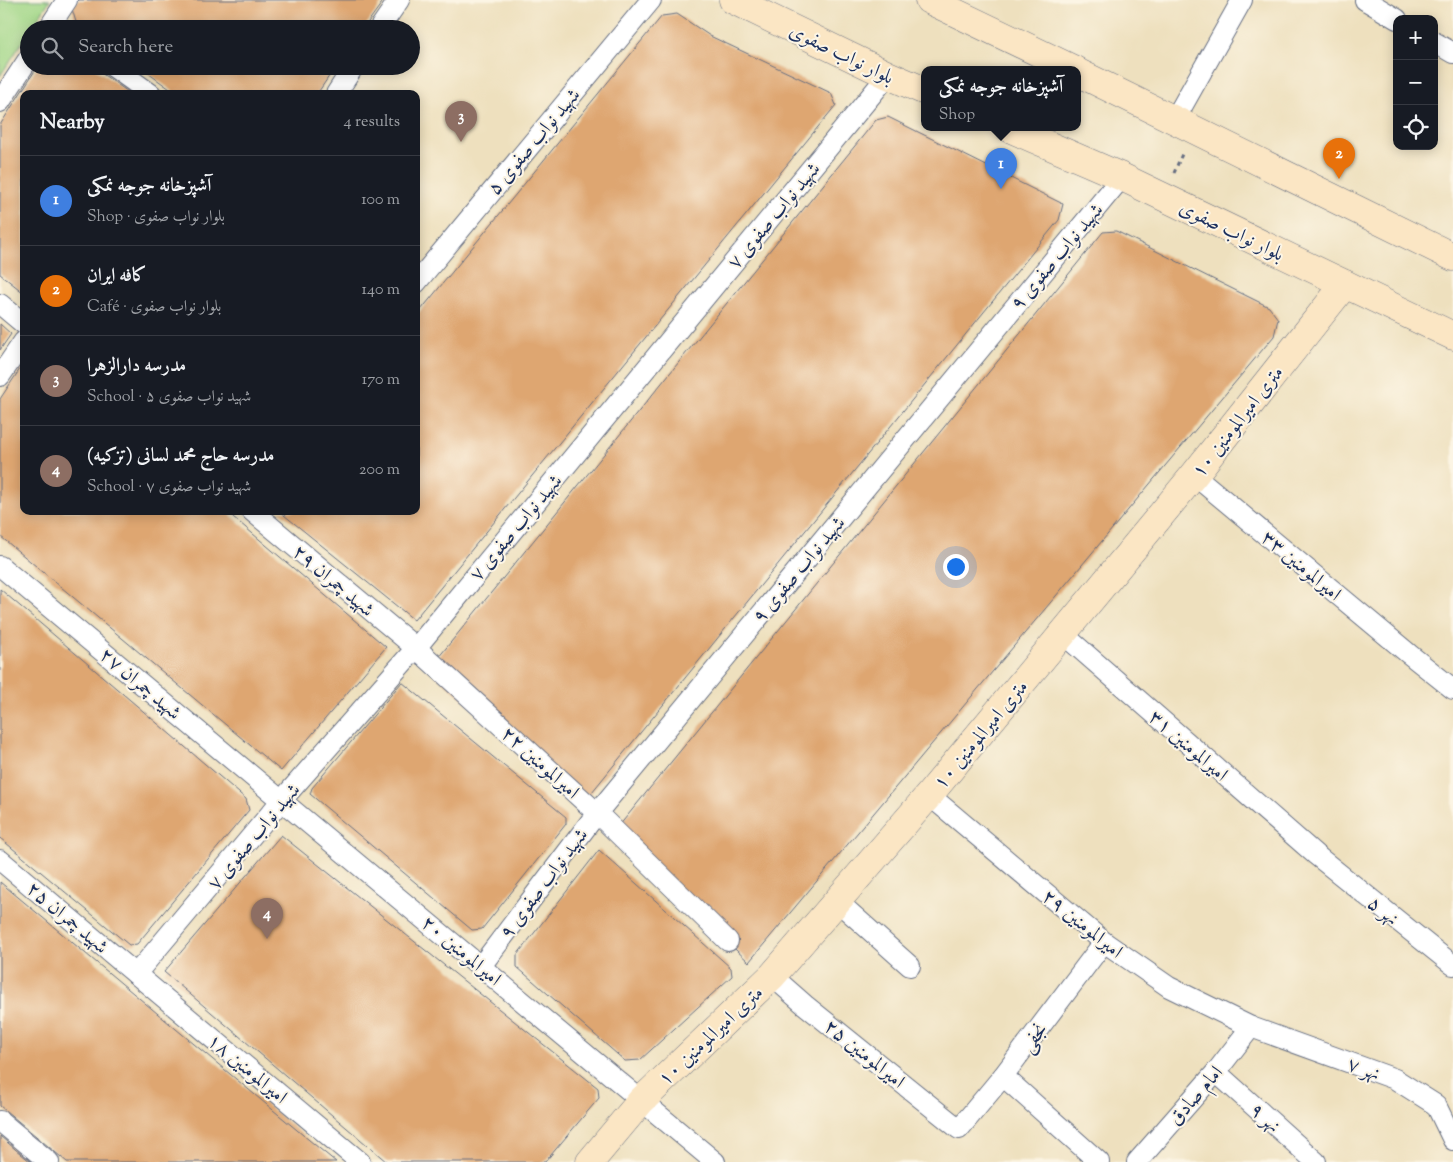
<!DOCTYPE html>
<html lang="en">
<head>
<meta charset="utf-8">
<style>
  body { margin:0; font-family:"Sorts Mill Goudy",Amiri,serif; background:#242831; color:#f1f3f6 }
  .controls { position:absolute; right:15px; top:15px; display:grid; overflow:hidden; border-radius:10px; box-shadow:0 2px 12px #0003 }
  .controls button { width:45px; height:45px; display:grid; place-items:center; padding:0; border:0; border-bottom:1px solid #363941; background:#171b24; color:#f1f3f6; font:25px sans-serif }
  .you { position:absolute; left:955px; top:566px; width:18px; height:18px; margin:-12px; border:4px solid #fff; border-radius:50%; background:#1a73e8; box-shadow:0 0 0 8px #1a73e833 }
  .badge { display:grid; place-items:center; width:32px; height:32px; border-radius:50%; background:#0f766e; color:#fff; font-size:16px; font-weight:700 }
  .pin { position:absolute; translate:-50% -41px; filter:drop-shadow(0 1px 2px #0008) }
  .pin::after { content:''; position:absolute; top:26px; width:18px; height:15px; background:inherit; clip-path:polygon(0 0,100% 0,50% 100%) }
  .popup { position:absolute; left:921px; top:66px; width:160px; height:65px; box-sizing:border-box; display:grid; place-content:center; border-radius:10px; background:#171b24; filter:drop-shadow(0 1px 4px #0005); font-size:16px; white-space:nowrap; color:#9ea1a6 }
  .popup b { font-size:19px; color:#f1f3f6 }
  .popup::after { content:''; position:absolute; left:50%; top:100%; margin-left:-10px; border:10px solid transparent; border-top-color:#171b24 }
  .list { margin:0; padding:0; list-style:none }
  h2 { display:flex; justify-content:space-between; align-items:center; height:65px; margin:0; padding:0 20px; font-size:21px }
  h2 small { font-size:16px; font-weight:400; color:#9ea1a6 }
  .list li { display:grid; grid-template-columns:32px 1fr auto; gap:15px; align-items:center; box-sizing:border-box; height:90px; padding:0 20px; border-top:1px solid #363941 }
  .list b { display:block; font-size:19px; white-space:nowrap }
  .list p { margin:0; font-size:16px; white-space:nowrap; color:#9ea1a6 }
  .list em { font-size:16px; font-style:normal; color:#9ea1a6 }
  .icon { flex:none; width:28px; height:28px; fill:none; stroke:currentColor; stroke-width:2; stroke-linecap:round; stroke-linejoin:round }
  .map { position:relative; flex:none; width:1453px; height:1162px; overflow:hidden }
  .search { position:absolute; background:#171b24; box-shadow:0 2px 12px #0003; left:20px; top:20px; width:400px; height:55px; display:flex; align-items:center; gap:12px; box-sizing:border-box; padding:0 18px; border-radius:28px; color:#9ea1a6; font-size:19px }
  .panel { position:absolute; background:#171b24; box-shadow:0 2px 12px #0003; left:20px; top:90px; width:400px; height:425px; border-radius:10px }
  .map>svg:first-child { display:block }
  .green { fill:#a2d788; stroke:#5e8373 }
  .building { fill:#dea671 }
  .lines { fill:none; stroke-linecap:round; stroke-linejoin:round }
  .street-casing { stroke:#656d80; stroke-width:22 }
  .secondary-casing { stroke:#656d80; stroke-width:29 }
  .path { stroke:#656d80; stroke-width:3; stroke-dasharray:4 4; stroke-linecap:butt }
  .street { stroke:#fff; stroke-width:20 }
  .secondary { stroke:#fbe6c4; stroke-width:28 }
  .labels { text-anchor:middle; stroke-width:4; stroke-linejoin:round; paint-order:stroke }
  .street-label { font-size:20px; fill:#1b2f5e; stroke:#fcf5e5 }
</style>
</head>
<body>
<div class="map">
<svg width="1453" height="1162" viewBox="0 0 1453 1162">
  <rect width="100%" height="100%" fill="#fcf5e5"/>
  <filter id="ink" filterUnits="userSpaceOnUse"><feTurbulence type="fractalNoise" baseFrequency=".02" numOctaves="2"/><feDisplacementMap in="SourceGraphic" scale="10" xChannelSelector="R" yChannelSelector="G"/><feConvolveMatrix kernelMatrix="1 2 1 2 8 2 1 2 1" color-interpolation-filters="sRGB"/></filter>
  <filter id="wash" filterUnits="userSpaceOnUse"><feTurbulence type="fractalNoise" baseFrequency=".0096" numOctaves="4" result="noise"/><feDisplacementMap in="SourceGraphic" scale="20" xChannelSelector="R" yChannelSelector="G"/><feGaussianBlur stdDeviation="1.12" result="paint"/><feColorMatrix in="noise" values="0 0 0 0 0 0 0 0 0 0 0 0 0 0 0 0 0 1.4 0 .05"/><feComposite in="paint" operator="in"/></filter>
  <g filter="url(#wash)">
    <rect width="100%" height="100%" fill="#eee0be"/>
    <!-- green -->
    <polygon class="green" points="0,0 50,0 31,29 29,29 29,32 0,76"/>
    <g id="blocks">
      <!-- building -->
      <g class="building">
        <polygon points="78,0 384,0 363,29 85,29 76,22 72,9"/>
        <polygon points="677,14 710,36 831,93 836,105 414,620 279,511 416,511 416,316 662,16"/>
        <polygon points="38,66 91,66 131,94 24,94 24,293 0,274 0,125"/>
        <polygon points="138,66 336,66 317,94 177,94"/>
        <polygon points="888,117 1063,204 1059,220 583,803 429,669 876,120"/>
        <polygon points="1116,231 1269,307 1278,319 1274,336 749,962 684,902 619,826 1103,232"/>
        <polygon points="0,324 11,334 0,350"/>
        <polygon points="24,363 24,511 226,511 386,647 281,771 0,536 0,399"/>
        <polygon points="0,589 246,799 249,810 137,944 129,945 0,838"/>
        <polygon points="402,682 566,817 566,824 482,929 472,930 310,794 312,788"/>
        <polygon points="281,835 598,1088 599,1098 545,1162 387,1162 164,972"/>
        <polygon points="599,850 731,968 732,976 640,1060 625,1061 517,967 517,955"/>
        <polygon points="0,882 303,1135 336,1162 67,1162 0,1106"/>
        <polygon points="0,1136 15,1149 31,1162 0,1162"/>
      </g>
    </g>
  </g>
  <g filter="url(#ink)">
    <use href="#blocks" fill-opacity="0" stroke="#656d80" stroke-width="1"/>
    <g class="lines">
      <!-- street casing -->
      <g class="street-casing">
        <g id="street">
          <polyline points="1365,0 1397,19"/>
          <polyline points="48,29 67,0"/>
          <polyline points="379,29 399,0"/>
          <polyline points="1434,42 1453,53"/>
          <polyline points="112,66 151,94"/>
          <polyline points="336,94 354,66"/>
          <polyline points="0,102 29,58"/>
          <polyline points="1175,119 1242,0"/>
          <polyline points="416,283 651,0"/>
          <polyline points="0,304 24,324"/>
          <polyline points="0,376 24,341"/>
          <polyline points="1194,475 1409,654 1453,689"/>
          <polyline points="252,511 416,648 597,813 728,941"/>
          <polyline points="0,566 715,1162"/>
          <polyline points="1063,634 1316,855 1453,965"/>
          <polyline points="929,795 1104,942 1169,987 1251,1027 1395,1079 1436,1105 1453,1140"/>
          <polyline points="0,860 360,1162"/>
          <polyline points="837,901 910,966"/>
          <polyline points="481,966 597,813 1122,177"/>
          <polyline points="136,974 281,801 416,648 888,75"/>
          <polyline points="772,976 805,1005 959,1129 1003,1076 1104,942"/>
          <polyline points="1216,1072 1316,1162"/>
          <polyline points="1003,1076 1099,1162"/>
          <polyline points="0,1121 49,1162"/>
          <polyline points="1137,1162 1216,1072 1251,1027"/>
        </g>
      </g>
      <!-- secondary casing -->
      <g class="secondary-casing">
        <g id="secondary">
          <polyline points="733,0 888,75 925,91"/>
          <polyline points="929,0 1075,70"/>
          <polyline points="1077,72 1453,257"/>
          <polyline points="1009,128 1122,177 1453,336"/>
          <polyline points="590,1162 641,1101 772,976 929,795 1194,475 1345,284"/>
        </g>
      </g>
      <!-- path -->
      <polyline class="path" points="1174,173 1182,154"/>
      <!-- street -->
      <use href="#street" class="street"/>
      <!-- secondary -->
      <use href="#secondary" class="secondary"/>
    </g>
  </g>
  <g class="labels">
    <!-- street labels -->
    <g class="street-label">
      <text transform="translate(842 53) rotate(26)" y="7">بلوار نواب صفوی</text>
      <text transform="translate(533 141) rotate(-50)" y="7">شهید نواب صفوی ۵</text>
      <text transform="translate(773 215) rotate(-50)" y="7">شهید نواب صفوی ۷</text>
      <text transform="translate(1232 230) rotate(26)" y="7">بلوار نواب صفوی</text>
      <text transform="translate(1056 256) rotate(-50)" y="7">شهید نواب صفوی ۹</text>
      <text transform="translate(1237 421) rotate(-52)" y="7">۱۰ متری امیرالمومنین</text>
      <text transform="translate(515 527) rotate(-50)" y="7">شهید نواب صفوی ۷</text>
      <text transform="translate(1302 565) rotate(40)" y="7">امیرالمومنین ۳۳</text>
      <text transform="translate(798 569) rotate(-50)" y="7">شهید نواب صفوی ۹</text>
      <text transform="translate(334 580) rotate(40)" y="7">شهید چمران ۲۹</text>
      <text transform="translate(141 683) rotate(40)" y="7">شهید چمران ۲۷</text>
      <text transform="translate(980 734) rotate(-50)" y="7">۱۰ متری امیرالمومنین</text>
      <text transform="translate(1189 745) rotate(41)" y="7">امیرالمومنین ۳۱</text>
      <text transform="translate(541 762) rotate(42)" y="7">امیرالمومنین ۲۲</text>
      <text transform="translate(253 836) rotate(-50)" y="7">شهید نواب صفوی ۷</text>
      <text transform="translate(543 883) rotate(-53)" y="7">شهید نواب صفوی ۹</text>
      <text transform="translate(1384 910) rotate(39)" y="7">نهر ۵</text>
      <text transform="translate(68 917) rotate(40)" y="7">شهید چمران ۲۵</text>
      <text transform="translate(1083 923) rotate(39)" y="7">امیرالمومنین ۲۹</text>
      <text transform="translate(462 950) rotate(40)" y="7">امیرالمومنین ۲۰</text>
      <text transform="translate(710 1035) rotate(-43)" y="7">۱۰ متری امیرالمومنین</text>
      <text transform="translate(1033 1037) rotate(-53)" y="7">نجفی</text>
      <text transform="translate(865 1053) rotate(39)" y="7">امیرالمومنین ۲۵</text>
      <text transform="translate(248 1068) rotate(40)" y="7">امیرالمومنین ۱۸</text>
      <text transform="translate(1364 1068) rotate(20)" y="7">نهر ۷</text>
      <text transform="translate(1195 1095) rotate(-49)" y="7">امام صادق</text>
      <text transform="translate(1266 1117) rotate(42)" y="7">نهر ۹</text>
    </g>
  </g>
</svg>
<div class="controls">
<button>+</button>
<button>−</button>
<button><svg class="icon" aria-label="locate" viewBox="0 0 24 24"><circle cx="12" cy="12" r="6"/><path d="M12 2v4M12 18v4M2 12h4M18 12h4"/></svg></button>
</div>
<div class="you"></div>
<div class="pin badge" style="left:1001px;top:189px;background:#3f7fe0">1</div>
<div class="popup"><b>آشپزخانه جوجه نمکی</b>Shop</div>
<div class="pin badge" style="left:1339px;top:179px;background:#e8710a">2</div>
<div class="pin badge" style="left:461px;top:142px;background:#8d6e63">3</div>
<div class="pin badge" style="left:267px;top:939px;background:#8d6e63">4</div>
<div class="search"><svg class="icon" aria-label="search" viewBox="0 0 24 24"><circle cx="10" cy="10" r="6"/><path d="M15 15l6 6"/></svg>Search here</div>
<section class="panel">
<h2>Nearby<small>4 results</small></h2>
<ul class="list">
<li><span class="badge" style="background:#3f7fe0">1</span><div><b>آشپزخانه جوجه نمکی</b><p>Shop · بلوار نواب صفوی</p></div><em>100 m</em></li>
<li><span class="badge" style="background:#e8710a">2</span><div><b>کافه ایران</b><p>Café · بلوار نواب صفوی</p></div><em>140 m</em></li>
<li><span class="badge" style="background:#8d6e63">3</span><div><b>مدرسه دارالزهرا</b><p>School · شهید نواب صفوی ۵</p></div><em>170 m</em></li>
<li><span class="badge" style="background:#8d6e63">4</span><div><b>مدرسه حاج محمد لسانی (تزکیه)</b><p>School · شهید نواب صفوی ۷</p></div><em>200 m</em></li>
</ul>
</section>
</div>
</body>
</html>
